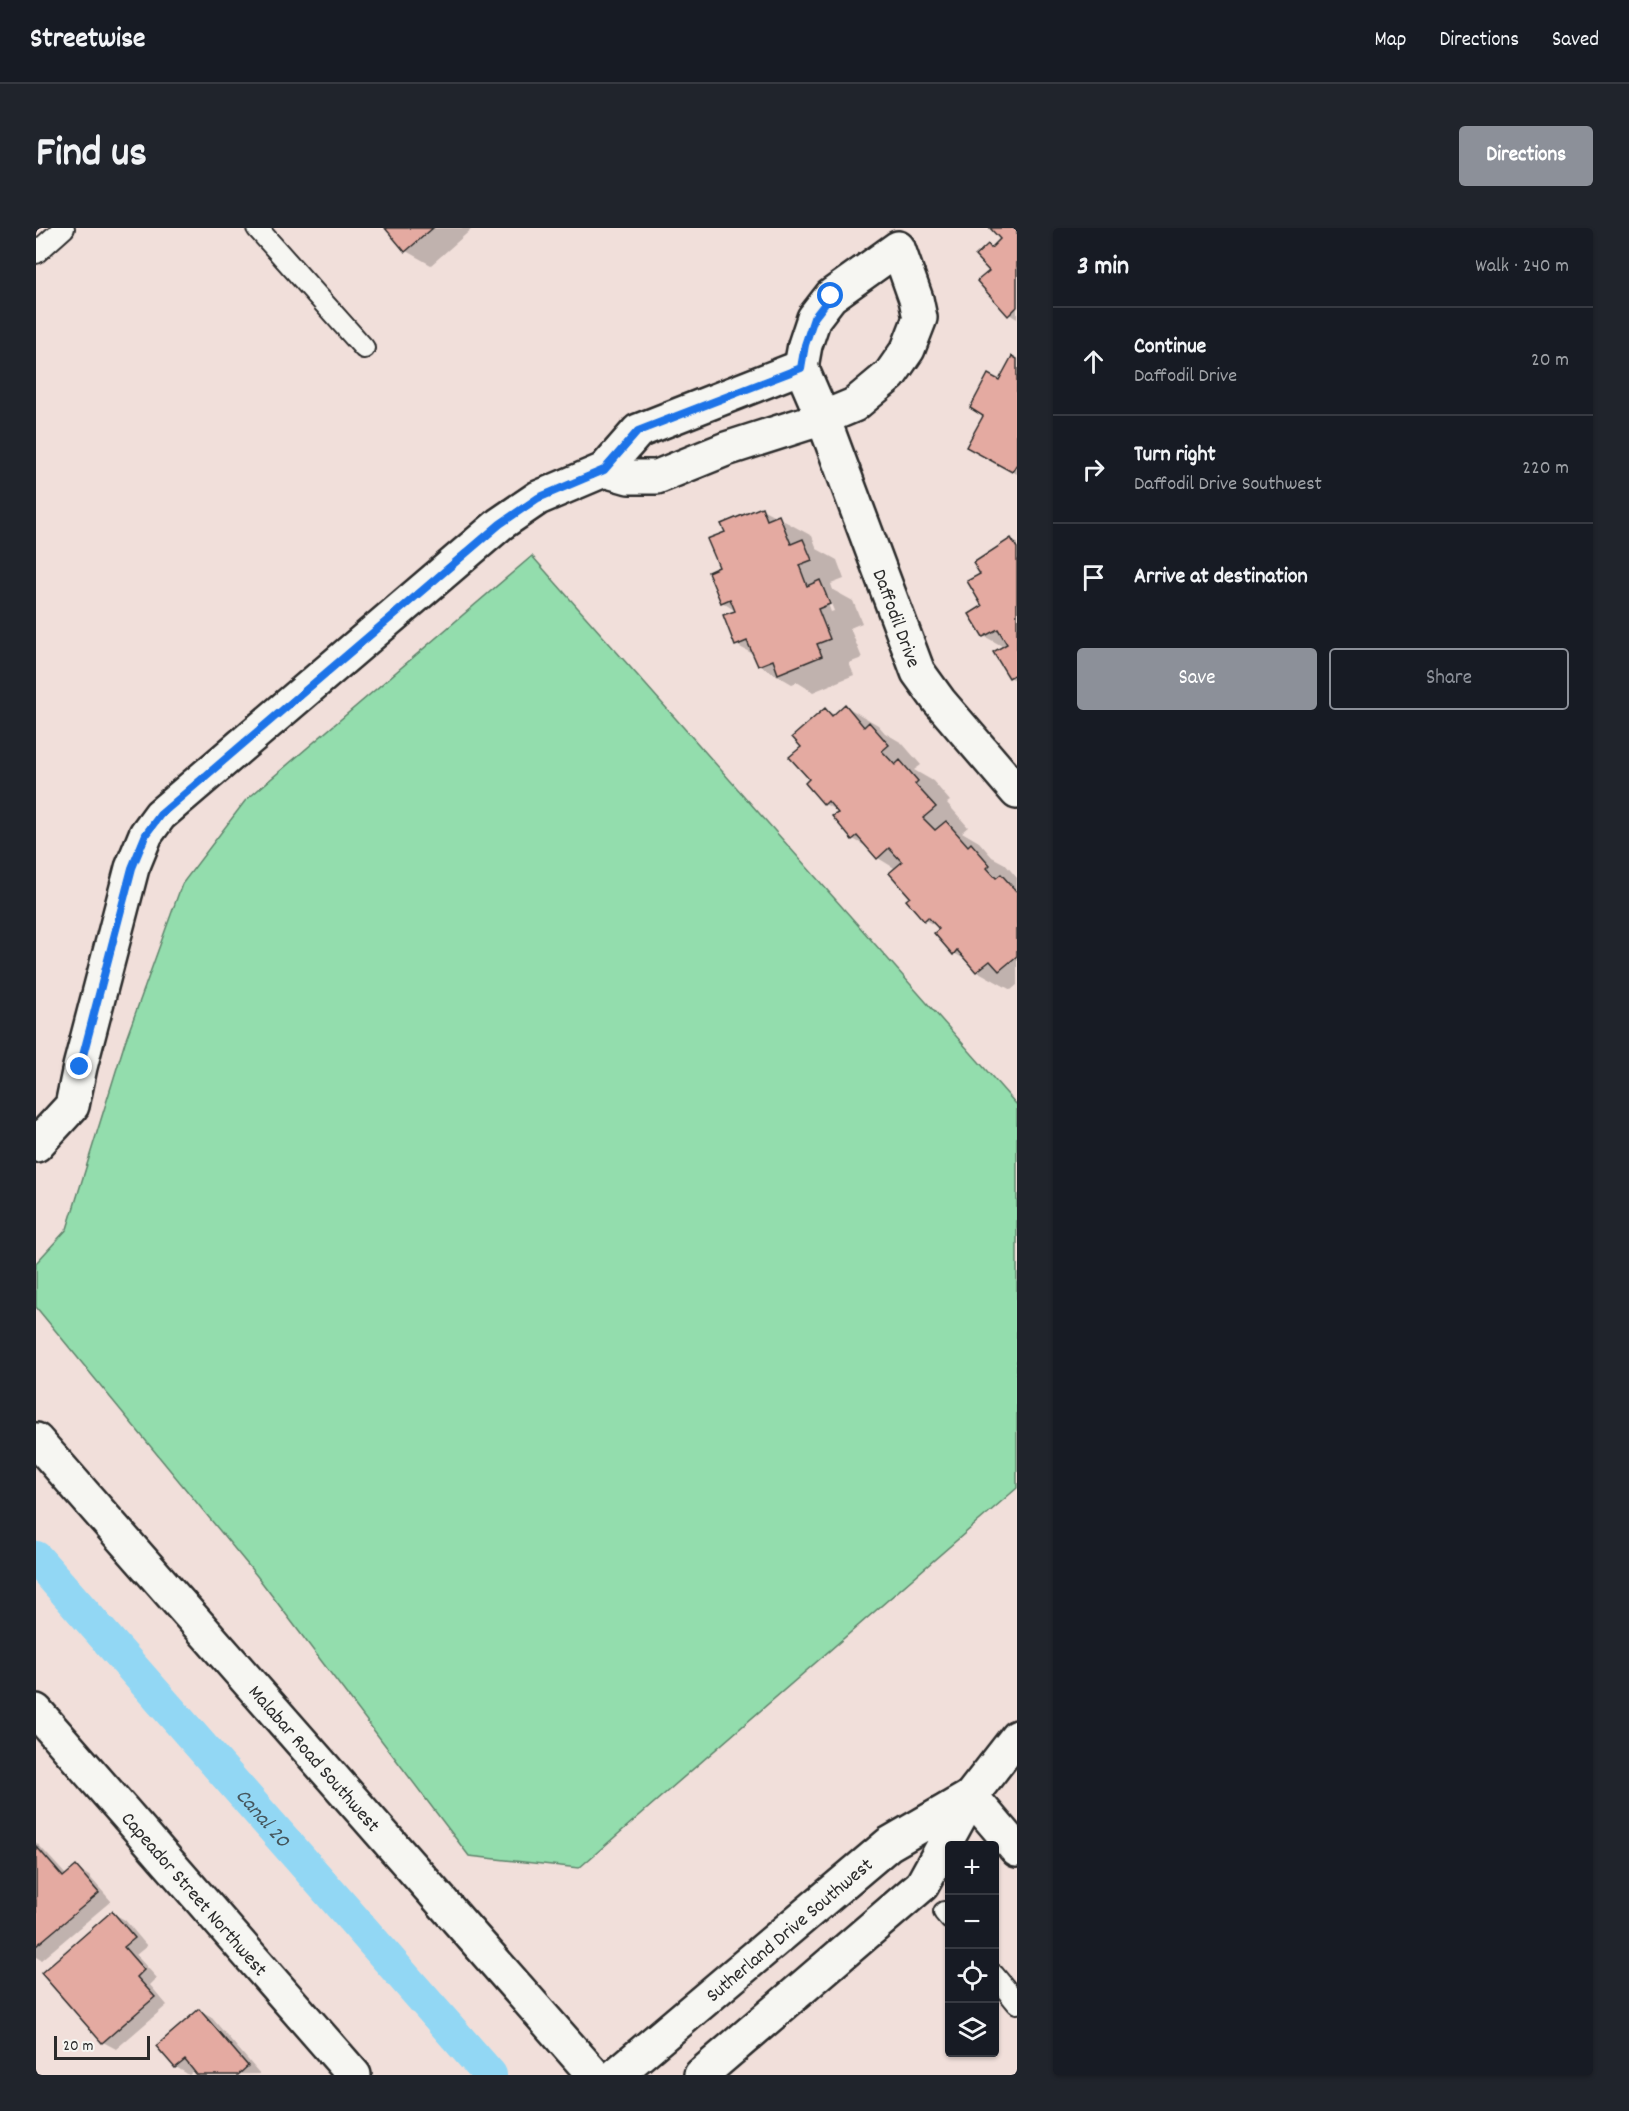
<!DOCTYPE html>
<html lang="en">
<head>
<meta charset="utf-8">
<style>
  body { margin:0; font-family:Dekko,sans-serif; background:#20242c; color:#f1f3f6 }
  .controls { position:absolute; right:18px; bottom:18px; display:grid; overflow:hidden; border-radius:6px; box-shadow:0 2px 4px #0004 }
  .controls button { width:54px; height:54px; display:grid; place-items:center; padding:0; border:0; border-bottom:2px solid #363941; background:#171b24; color:#f1f3f6; font:30px sans-serif }
  .scale { position:absolute; left:18px; bottom:15px; width:96px; box-sizing:border-box; padding-left:6px; border:3px solid #2b2b2b; border-top:0; font-size:16px; line-height:21px; white-space:nowrap; color:#2b2b2b; -webkit-text-stroke:4px #f6f6f2; paint-order:stroke }
  .stop { position:absolute; width:18px; height:18px; margin:-14px; border:4px solid #1a73e8; border-radius:50%; background:#fff }
  .stop.end { background:#1a73e8; border-color:#fff; box-shadow:0 2px 6px #0008 }
  .list { margin:0; padding:0; list-style:none }
  h2 { display:flex; justify-content:space-between; align-items:center; height:78px; margin:0; padding:0 24px; font-size:26px }
  h2 small { font-size:20px; font-weight:400; color:#9ea1a6 }
  .list li { display:grid; grid-template-columns:39px 1fr auto; gap:18px; align-items:center; box-sizing:border-box; height:108px; padding:0 24px; border-top:2px solid #363941 }
  .list b { display:block; font-size:22px; white-space:nowrap }
  .list p { margin:0; font-size:20px; white-space:nowrap; color:#9ea1a6 }
  .list em { font-size:20px; font-style:normal; color:#9ea1a6 }
  .actions { display:flex; gap:12px; padding:18px 24px }
  .actions a { flex:1; padding:14px 0; border:2px solid #8c9099; border-radius:6px; text-align:center; font-size:21px; color:#8c9099 }
  .actions .main { background:#8c9099; color:#fff }
  .icon { flex:none; width:33px; height:33px; fill:none; stroke:currentColor; stroke-width:2; stroke-linecap:round; stroke-linejoin:round }
  .map { position:relative; flex:none; width:981px; height:1847px; overflow:hidden; border-radius:6px }
  header { display:flex; align-items:center; gap:36px; box-sizing:border-box; height:84px; padding:0 30px; background:#171b24; border-bottom:2px solid #363941 }
  header strong { font-size:28px }
  nav { display:flex; gap:33px; margin-inline-start:auto; font-size:21px }
  .intro { display:flex; align-items:center; justify-content:space-between; box-sizing:border-box; height:144px; padding:0 36px }
  h1 { margin:0; font-size:42px }
  .button { padding:15px 27px; border-radius:6px; background:#8c9099; color:#fff; font-size:21px; font-weight:700 }
  main { display:flex; gap:36px; padding:0 36px }
  aside { flex:1; background:#171b24; border-radius:6px; box-shadow:0 2px 4px #0004 }
  .map>svg:first-child { display:block }
  .green { fill:#93ddad; stroke:#5f846c; stroke-width:1.5 }
  .shadow { fill:#0003; fill-rule:evenodd }
  .lines { fill:none; stroke-linecap:round; stroke-linejoin:round }
  .canal { stroke:#92d7f4; stroke-width:34 }
  .building { fill:#e4aaa1; stroke:#2b2b2b; stroke-width:1.5 }
  .lane-casing { stroke:#2b2b2b; stroke-width:24 }
  .street-casing { stroke:#2b2b2b; stroke-width:38 }
  .secondary-casing { stroke:#2b2b2b; stroke-width:38 }
  .lane { stroke:#f6f6f2; stroke-width:20 }
  .street { stroke:#f6f6f2; stroke-width:33 }
  .secondary { stroke:#f6f6f2; stroke-width:33 }
  .route { stroke:#1a73e8; stroke-width:8 }
  .labels { text-anchor:middle; stroke-width:4.5; stroke-linejoin:round; paint-order:stroke }
  .street-label { font-size:20px; fill:#2b2b2b; stroke:#f6f6f2 }
  .water-label { font-size:21px; font-style:italic; fill:#45565d; stroke:#f6f6f2 }
</style>
</head>
<body>
<header>
<strong>Streetwise</strong>
<nav><a>Map</a><a>Directions</a><a>Saved</a></nav>
</header>
<div class="intro"><h1>Find us</h1><a class="button">Directions</a></div>
<main>
<div class="map">
<svg width="981" height="1847" viewBox="0 0 981 1847">
  <rect width="100%" height="100%" fill="#f1dfda"/>
  <filter id="ink" filterUnits="userSpaceOnUse"><feTurbulence type="fractalNoise" baseFrequency=".0167" numOctaves="2"/><feDisplacementMap in="SourceGraphic" scale="12" xChannelSelector="R" yChannelSelector="G"/><feConvolveMatrix kernelMatrix="1 2 1 2 8 2 1 2 1" color-interpolation-filters="sRGB"/></filter>
  <g filter="url(#ink)">
    <!-- green -->
    <polygon class="green" points="496,328 981,877 981,1260 543,1640 433,1628 221,1348 0,1079 0,1035 31,1001 89,814 146,656 209,573"/>
    <!-- shadow -->
    <g class="shadow">
      <polygon points="351,0 437,0 395,37 370,23"/>
      <polygon points="956,0 981,0 981,91 973,86 955,43 953,18 956,20 967,12"/>
      <polygon points="981,133 981,246 932,218 949,187 964,154"/>
      <path d="M726 281 776 308 781 321 801 332 808 351 795 356 797 362 817 373 826 395 814 400 826 430 813 435 818 447 777 464 761 454 756 456 723 437 719 427 700 417 701 384 686 374 685 340 690 304ZM789 368H792L798 383 795 384Z"/>
      <polygon points="975,312 981,315 981,453 974,449 968,419 948,408 946,346"/>
      <polygon points="809,478 842,497 849,505 866,515 885,537 878,542 897,553 914,573 911,575 932,599 926,604 943,614 956,629 969,636 981,650 981,757 975,762 941,743 935,735 918,725 905,701 889,692 860,641 842,630 833,620 817,611 798,589 804,586 803,584 789,576 775,552 767,519 789,482 799,487"/>
      <polygon points="0,1614 31,1648 40,1640 53,1648 75,1673 5,1732 0,1729"/>
      <polygon points="76,1685 89,1692 111,1718 100,1727 121,1750 114,1757 131,1777 80,1821 67,1814 7,1745"/>
      <polygon points="163,1783 176,1790 224,1846 163,1847 159,1842 153,1847 140,1839 122,1818"/>
    </g>
    <g class="lines">
      <!-- canal -->
      <path class="canal" id="s1" d="M0 1330 454 1847"/>
    </g>
    <!-- building -->
    <g class="building">
      <polygon points="349,0 397,0 369,24"/>
      <polygon points="954,0 981,0 981,79 972,88 941,53 953,43 939,28 952,16 955,20 964,11"/>
      <polygon points="976,128 981,131 981,236 976,244 930,219 947,188 934,180 952,146 963,152"/>
      <polygon points="726,279 731,292 743,287 755,316 767,311 776,332 763,337 771,358 784,352 794,376 782,381 794,411 781,416 786,428 742,446 737,432 722,438 711,413 699,418 687,387 699,383 694,371 685,375 672,344 683,339 671,311 689,304 685,296"/>
      <polygon points="975,310 981,320 981,445 973,450 957,424 971,416 962,401 947,409 933,386 946,378 931,353 944,346 937,335"/>
      <polygon points="809,476 828,499 833,494 853,517 846,523 859,537 864,532 882,553 879,556 900,579 887,590 899,602 910,593 932,618 935,615 954,637 951,640 960,650 965,646 981,664 981,728 963,743 954,733 940,744 921,722 917,727 898,705 903,701 892,689 888,693 870,672 874,669 853,645 866,634 853,620 841,631 821,608 816,612 796,588 802,585 792,573 788,577 769,555 773,551 753,529 765,519 756,509 789,480 796,488"/>
      <polygon points="0,1618 27,1649 40,1638 63,1665 0,1718"/>
      <polygon points="76,1683 99,1710 88,1719 108,1742 101,1749 119,1769 66,1815 5,1745"/>
      <polygon points="163,1781 212,1838 202,1847 161,1847 149,1832 139,1840 120,1818"/>
    </g>
    <g class="lines">
      <!-- lane casing -->
      <g class="lane-casing">
        <g id="lane">
          <polyline points="221,0 328,120"/>
          <polyline points="0,25 28,0"/>
          <polyline points="908,1684 914,1691"/>
          <polyline points="958,1747 981,1775"/>
        </g>
      </g>
      <!-- street casing -->
      <g class="street-casing">
        <g id="street">
          <path id="s2" d="M568 242 593 249H621L690 221 787 190 818 177 854 147 872 121 884 90 880 71 862 20 795 68 778 90 769 117 765 139 787 190 882 444 903 473 981 564"/>
          <polyline points="0,917 36,878 44,839 96,640 110,606 124,587 464,296 502,270 568,242 602,203 765,139"/>
          <path id="s3" d="M0 1483 318 1847"/>
          <polyline points="935,1568 981,1622"/>
          <path id="s4" d="M580 1847 853 1616 934 1569"/>
          <polyline points="665,1847 886,1657 935,1568 981,1509"/>
        </g>
      </g>
      <!-- secondary casing -->
      <g class="secondary-casing">
        <g id="secondary">
          <path id="s5" d="M0 1212 558 1847"/>
        </g>
      </g>
      <!-- lane -->
      <use href="#lane" class="lane"/>
      <!-- street -->
      <use href="#street" class="street"/>
      <!-- secondary -->
      <use href="#secondary" class="secondary"/>
    </g>
  </g>
  <g class="lines" filter="url(#ink)">
    <!-- route -->
    <polyline class="route" points="44,839 96,640 110,606 124,587 464,296 502,270 568,242 602,203 765,140 769,117 778,90 795,68"/>
  </g>
  <g class="labels">
    <!-- street labels -->
    <g class="street-label">
      <text dy="7" stroke="none"><textPath href="#s2" startOffset="879">Daffodil Drive</textPath></text>
      <text dy="7" stroke="none"><textPath href="#s5" startOffset="423">Malabar Road Southwest</textPath></text>
      <text dy="7" stroke="none"><textPath href="#s3" startOffset="242">Capeador Street Northwest</textPath></text>
      <text dy="7" stroke="none"><textPath href="#s4" startOffset="226">Sutherland Drive Southwest</textPath></text>
    </g>
    <!-- water labels -->
    <g class="water-label">
      <text dy="7" stroke="none"><textPath href="#s1" startOffset="345">Canal 20</textPath></text>
    </g>
  </g>
</svg>
<div class="controls">
<button>+</button>
<button>−</button>
<button><svg class="icon" aria-label="locate" viewBox="0 0 24 24"><circle cx="12" cy="12" r="6"/><path d="M12 2v4M12 18v4M2 12h4M18 12h4"/></svg></button>
<button><svg class="icon" aria-label="layers" viewBox="0 0 24 24"><path d="M12 4l9 5-9 5-9-5zM3 14l9 5 9-5"/></svg></button>
</div>
<div class="scale">20 m</div>
<div class="stop" style="left:795px;top:68px"></div>
<div class="stop end" style="left:44px;top:839px"></div>
</div>
<aside>
<h2>3 min<small>Walk · 240 m</small></h2>
<ul class="list">
<li><svg class="icon" aria-label="ahead" viewBox="0 0 24 24"><path d="M12 20V5M6 11l6-6 6 6"/></svg><div><b>Continue</b><p>Daffodil Drive</p></div><em>20 m</em></li>
<li><svg class="icon" aria-label="right" viewBox="0 0 24 24"><path d="M7 20v-9h11M14 6l5 5-5 5"/></svg><div><b>Turn right</b><p>Daffodil Drive Southwest</p></div><em>220 m</em></li>
<li><svg class="icon" aria-label="arrive" viewBox="0 0 24 24"><path d="M6 21V4h12l-3 4 3 4H6"/></svg><div><b>Arrive at destination</b></div></li>
</ul>
<div class="actions"><a class="main">Save</a><a>Share</a></div>
</aside>
</main>
</body>
</html>
